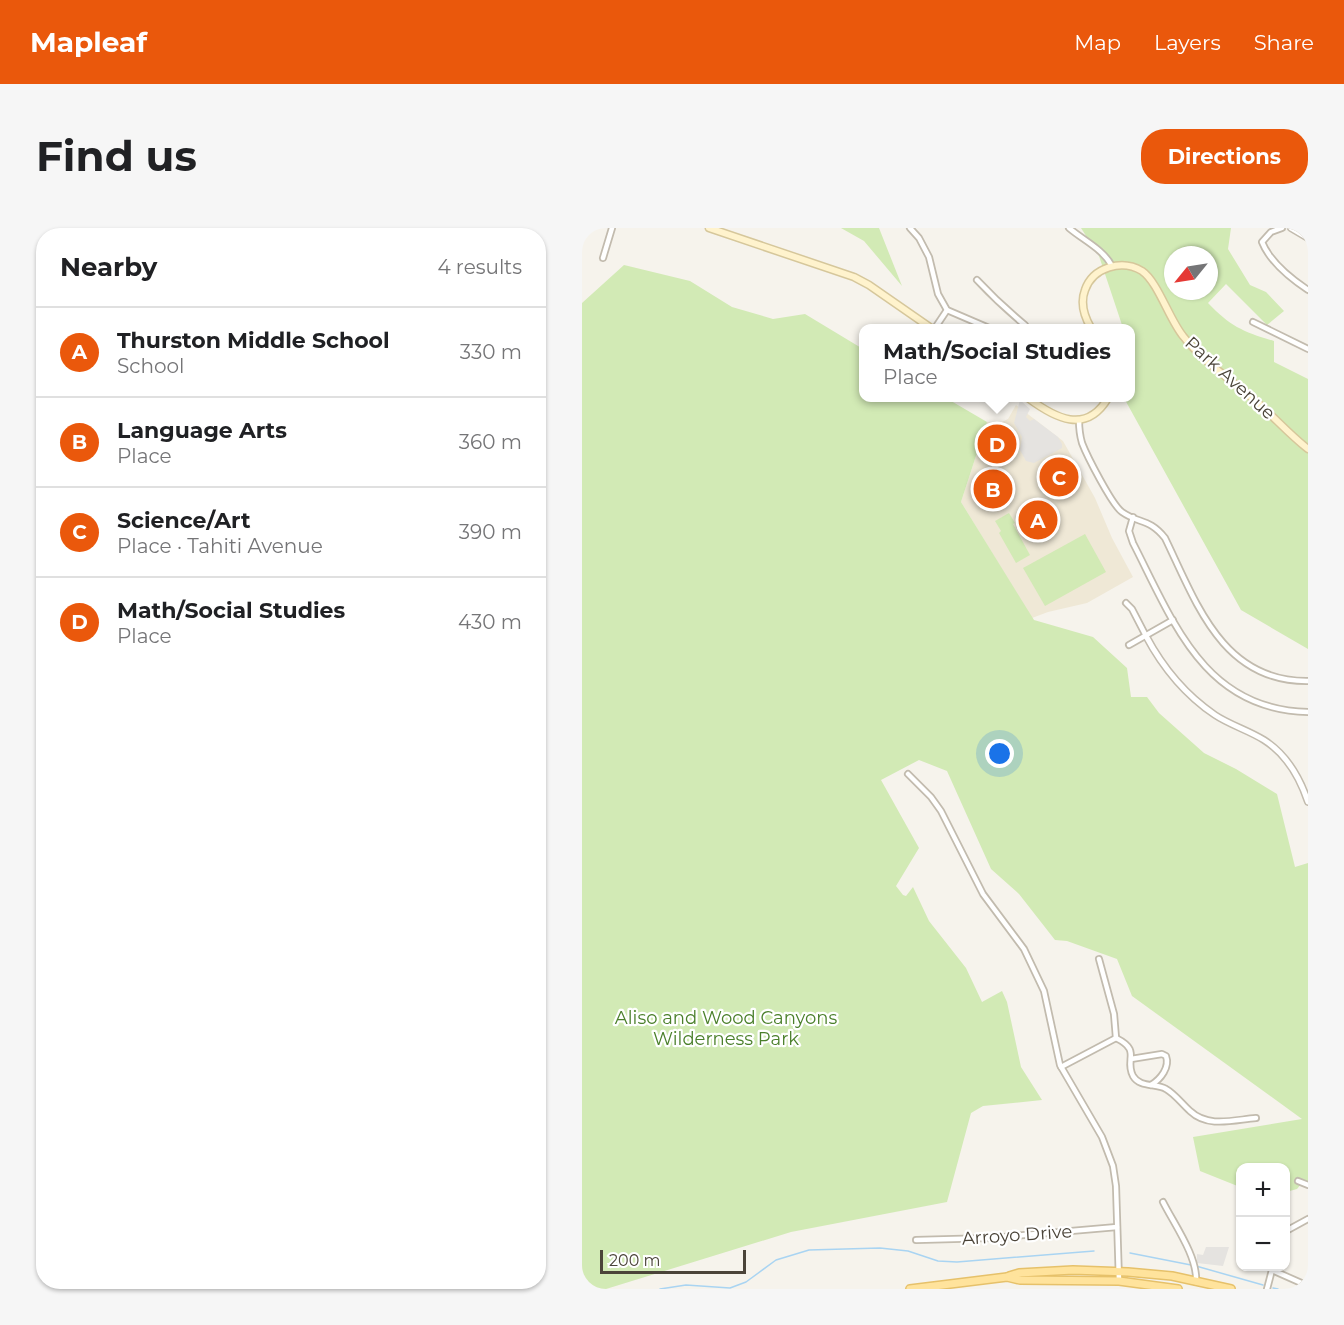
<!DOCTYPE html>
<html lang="en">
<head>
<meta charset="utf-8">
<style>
  body { margin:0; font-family:Montserrat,sans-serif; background:#f6f6f6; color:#202124 }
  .controls { position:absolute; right:18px; bottom:18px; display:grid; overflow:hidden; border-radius:12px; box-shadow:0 2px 4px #0004 }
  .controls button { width:54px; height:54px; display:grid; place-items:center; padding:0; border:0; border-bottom:2px solid #e0e0e0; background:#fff; color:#202124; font:30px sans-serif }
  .compass { position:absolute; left:582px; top:18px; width:54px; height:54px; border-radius:50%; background:#fff; box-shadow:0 2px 4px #0004; rotate:240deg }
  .scale { position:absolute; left:18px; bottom:15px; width:146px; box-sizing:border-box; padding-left:6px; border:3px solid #4b4439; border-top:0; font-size:16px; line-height:21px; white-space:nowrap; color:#4b4439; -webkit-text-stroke:4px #fff; paint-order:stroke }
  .you { position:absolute; left:418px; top:526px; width:21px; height:21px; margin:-15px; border:4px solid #fff; border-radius:50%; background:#1a73e8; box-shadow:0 0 0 9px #1a73e833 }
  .badge { display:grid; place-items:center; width:39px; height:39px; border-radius:50%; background:#ea580c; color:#fff; font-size:20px; font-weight:700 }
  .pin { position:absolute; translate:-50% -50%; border:3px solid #fff; box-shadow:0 2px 6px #0006 }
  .popup { position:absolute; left:277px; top:96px; width:276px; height:78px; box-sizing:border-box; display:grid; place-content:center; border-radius:12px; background:#fff; filter:drop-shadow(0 2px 4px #0005); font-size:20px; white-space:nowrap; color:#757577 }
  .popup b { font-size:22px; color:#202124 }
  .popup::after { content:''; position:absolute; left:50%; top:100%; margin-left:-12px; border:12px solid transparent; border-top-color:#fff }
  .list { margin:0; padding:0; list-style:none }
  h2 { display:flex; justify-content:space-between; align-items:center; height:78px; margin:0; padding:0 24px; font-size:26px }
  h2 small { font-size:20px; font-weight:400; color:#757577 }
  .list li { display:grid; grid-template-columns:39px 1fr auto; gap:18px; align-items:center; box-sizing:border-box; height:90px; padding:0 24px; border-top:2px solid #e0e0e0 }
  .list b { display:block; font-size:22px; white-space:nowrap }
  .list p { margin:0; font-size:20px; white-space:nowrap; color:#757577 }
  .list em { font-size:20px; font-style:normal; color:#757577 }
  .map { position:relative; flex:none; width:726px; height:1061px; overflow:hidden; border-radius:24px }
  header { display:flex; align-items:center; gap:36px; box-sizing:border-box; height:84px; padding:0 30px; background:#ea580c; color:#fff }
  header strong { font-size:28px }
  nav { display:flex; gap:33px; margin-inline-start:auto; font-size:21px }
  .intro { display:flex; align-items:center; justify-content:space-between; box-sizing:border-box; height:144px; padding:0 36px }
  h1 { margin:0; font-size:42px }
  .button { padding:15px 27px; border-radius:24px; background:#ea580c; color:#fff; font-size:21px; font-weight:700 }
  main { display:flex; gap:36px; padding:0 36px }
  aside { flex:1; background:#fff; border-radius:24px; box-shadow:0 2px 4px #0004 }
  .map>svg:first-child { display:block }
  .education { fill:#efe8d6 }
  .green { fill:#d2eab5; fill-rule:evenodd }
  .parking { fill:#e5e3e0 }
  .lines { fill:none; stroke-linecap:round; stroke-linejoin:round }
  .stream { stroke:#a9d4f2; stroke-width:1.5 }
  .minor-casing { stroke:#c2bbae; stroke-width:8 }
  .tertiary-casing { stroke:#c2bbae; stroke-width:8 }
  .secondary-casing { stroke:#d6c79b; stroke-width:9 }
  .primary-casing { stroke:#e6c16a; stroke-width:10 }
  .minor { stroke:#fff; stroke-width:4.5 }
  .tertiary { stroke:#fff; stroke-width:5 }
  .secondary { stroke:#fff3cd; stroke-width:6 }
  .primary { stroke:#ffe39c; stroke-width:7 }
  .labels { text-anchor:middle; stroke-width:4.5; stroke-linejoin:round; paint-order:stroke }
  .street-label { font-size:18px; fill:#4b4439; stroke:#fff }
  .park-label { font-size:18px; fill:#4a7f2a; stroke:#fff }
</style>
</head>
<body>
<header>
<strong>Mapleaf</strong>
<nav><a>Map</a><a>Layers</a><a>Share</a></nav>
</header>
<div class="intro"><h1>Find us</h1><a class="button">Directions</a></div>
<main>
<aside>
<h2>Nearby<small>4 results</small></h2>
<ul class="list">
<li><span class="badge">A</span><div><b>Thurston Middle School</b><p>School</p></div><em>330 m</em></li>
<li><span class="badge">B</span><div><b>Language Arts</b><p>Place</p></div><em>360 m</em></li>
<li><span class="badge">C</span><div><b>Science/Art</b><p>Place · Tahiti Avenue</p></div><em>390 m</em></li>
<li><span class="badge">D</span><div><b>Math/Social Studies</b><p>Place</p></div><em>430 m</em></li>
</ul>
</aside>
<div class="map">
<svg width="726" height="1061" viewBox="0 0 726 1061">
  <rect width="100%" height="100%" fill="#f6f3ec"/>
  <!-- education -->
  <polygon class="education" points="434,177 481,213 513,270 530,310 551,349 505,375 466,384 450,390 379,274 405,194 416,196 426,191"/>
  <!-- green -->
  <g class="green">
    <polygon points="259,0 297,0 320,58 282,13"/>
    <path d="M499 0H649L646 21 668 57 684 64 702 83 685 97 644 56 626 75C648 98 661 104 692 113V134L726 151V421L659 382 542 170H548V100H541L517 28ZM591 27H627V63H591Z"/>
    <polygon points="42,37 108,53 150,79 191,91 223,86 281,121 282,170 364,170 405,194 379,274 452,392 511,409 545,440 549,469 565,469 577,485 622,525 654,541 695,566 713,639 726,635 726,955 720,955 715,961 704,964 704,940 658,940 658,959 618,943 611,909 720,891 550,768 535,731 485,713 473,712 437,666 409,641 365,543 337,532 299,552 337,620 314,658 321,667 324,668 331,659 347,693 384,740 400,774 420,763 425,774 439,839 460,872 401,878 389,885 365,974 209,1004 24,1061 0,1061 0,75"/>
    <polygon points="427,285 433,295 431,296 448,327 434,335 417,305 419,303 413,293"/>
    <polygon points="503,306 524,344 463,378 441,340"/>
  </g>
  <!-- parking -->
  <g class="parking">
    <polygon points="438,172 448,181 444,189 448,193 452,191 476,209 480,216 480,220 452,235 444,233 438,222 440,209 432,195"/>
    <polygon points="624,1019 647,1019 641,1038 615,1035 615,1026 621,1027"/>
  </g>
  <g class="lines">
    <!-- stream -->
    <g class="stream">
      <polyline points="548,1025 609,1037"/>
      <polyline points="614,1038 681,1057"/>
      <polyline points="691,1060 696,1061"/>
      <polyline points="78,1061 104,1057 148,1060 164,1054 194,1032 227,1022 298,1020 326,1023 356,1033 375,1034 512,1023"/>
    </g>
    <!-- minor casing -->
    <g class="minor-casing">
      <g id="minor">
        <polyline points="328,0 337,10 347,29 356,66 365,82 407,100"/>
        <path d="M487 0C501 12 521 21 530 38"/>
        <path d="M700 0 689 4 680 14C688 34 708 50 726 62"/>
        <polyline points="21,30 30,0"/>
        <path d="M395 52C410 68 426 83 443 97L441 100"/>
        <polyline points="671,94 726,121"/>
        <polyline points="353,100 365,82"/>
        <path d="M497 192C497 200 498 208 500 215 505 228 530 277 540 284 557 296 567 290 583 310 614 374 640 454 726 453"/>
        <path d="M551 289 547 303 551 315C591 393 622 482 726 484"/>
        <polyline points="544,375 550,381 564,408"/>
        <polyline points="547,417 591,392"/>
        <polyline points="326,546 349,569 359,583 401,666 442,721 462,763 478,837 520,909 531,938 534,958 537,1053"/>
        <polyline points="517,731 532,786 534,810"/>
        <path d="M534 810C560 823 542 831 551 848 558 860 574 855 584 861 593 866 600 876 608 883 626 900 651 892 674 890"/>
        <path d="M549 831 580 826 584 828C588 839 579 851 569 857"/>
        <polyline points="479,839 534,810"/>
        <polyline points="716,953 726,957"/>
        <path d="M581 974C592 996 616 1029 614 1054"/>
        <polyline points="704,1003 726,991"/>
        <polyline points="334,1012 409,1010 535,999"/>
        <polyline points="690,1042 726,1058"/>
        <polyline points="685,1061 691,1038"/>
      </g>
    </g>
    <!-- tertiary casing -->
    <g class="tertiary-casing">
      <g id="tertiary">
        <polyline points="709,0 726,10"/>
        <path d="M564 408C581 440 602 466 633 487 648 497 666 502 682 512 704 526 718 550 726 574"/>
      </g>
    </g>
    <!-- secondary casing -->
    <g class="secondary-casing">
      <g id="secondary">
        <polyline points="127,0 272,49 287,57 349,100"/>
        <path d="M509 100C502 88 498 75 503 62 511 39 540 31 560 43 576 54 587 91 601 108 622 135 650 152 676 175 693 190 708 207 726 221"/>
        <path d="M446 170C473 190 504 207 526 170"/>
      </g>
    </g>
    <!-- primary casing -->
    <g class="primary-casing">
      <g id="primary">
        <polyline points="427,1048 437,1045 491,1042 546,1044 590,1048 649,1061"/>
        <polyline points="328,1061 425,1049 438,1052 537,1053 596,1061"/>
      </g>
    </g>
    <!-- minor -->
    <use href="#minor" class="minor"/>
    <!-- tertiary -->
    <use href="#tertiary" class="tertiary"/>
    <!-- secondary -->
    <use href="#secondary" class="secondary"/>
    <!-- primary -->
    <use href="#primary" class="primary"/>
  </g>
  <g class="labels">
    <!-- street labels -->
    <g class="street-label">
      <text transform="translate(648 150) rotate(42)" y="6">Park Avenue</text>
      <text transform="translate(435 1007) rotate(-4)" y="6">Arroyo Drive</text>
    </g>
    <!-- park labels -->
    <g class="park-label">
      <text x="144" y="796">Aliso and Wood Canyons<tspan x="144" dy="21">Wilderness Park</tspan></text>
    </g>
  </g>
</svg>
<div class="controls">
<button>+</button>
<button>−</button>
</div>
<svg class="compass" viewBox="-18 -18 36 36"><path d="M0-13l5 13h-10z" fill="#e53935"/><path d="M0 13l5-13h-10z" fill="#757577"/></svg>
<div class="scale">200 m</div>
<div class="you"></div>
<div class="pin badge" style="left:456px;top:292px">A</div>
<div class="pin badge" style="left:411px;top:261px">B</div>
<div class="pin badge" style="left:477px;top:249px">C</div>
<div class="pin badge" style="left:415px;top:216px">D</div>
<div class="popup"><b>Math/Social Studies</b>Place</div>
</div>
</main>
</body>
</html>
